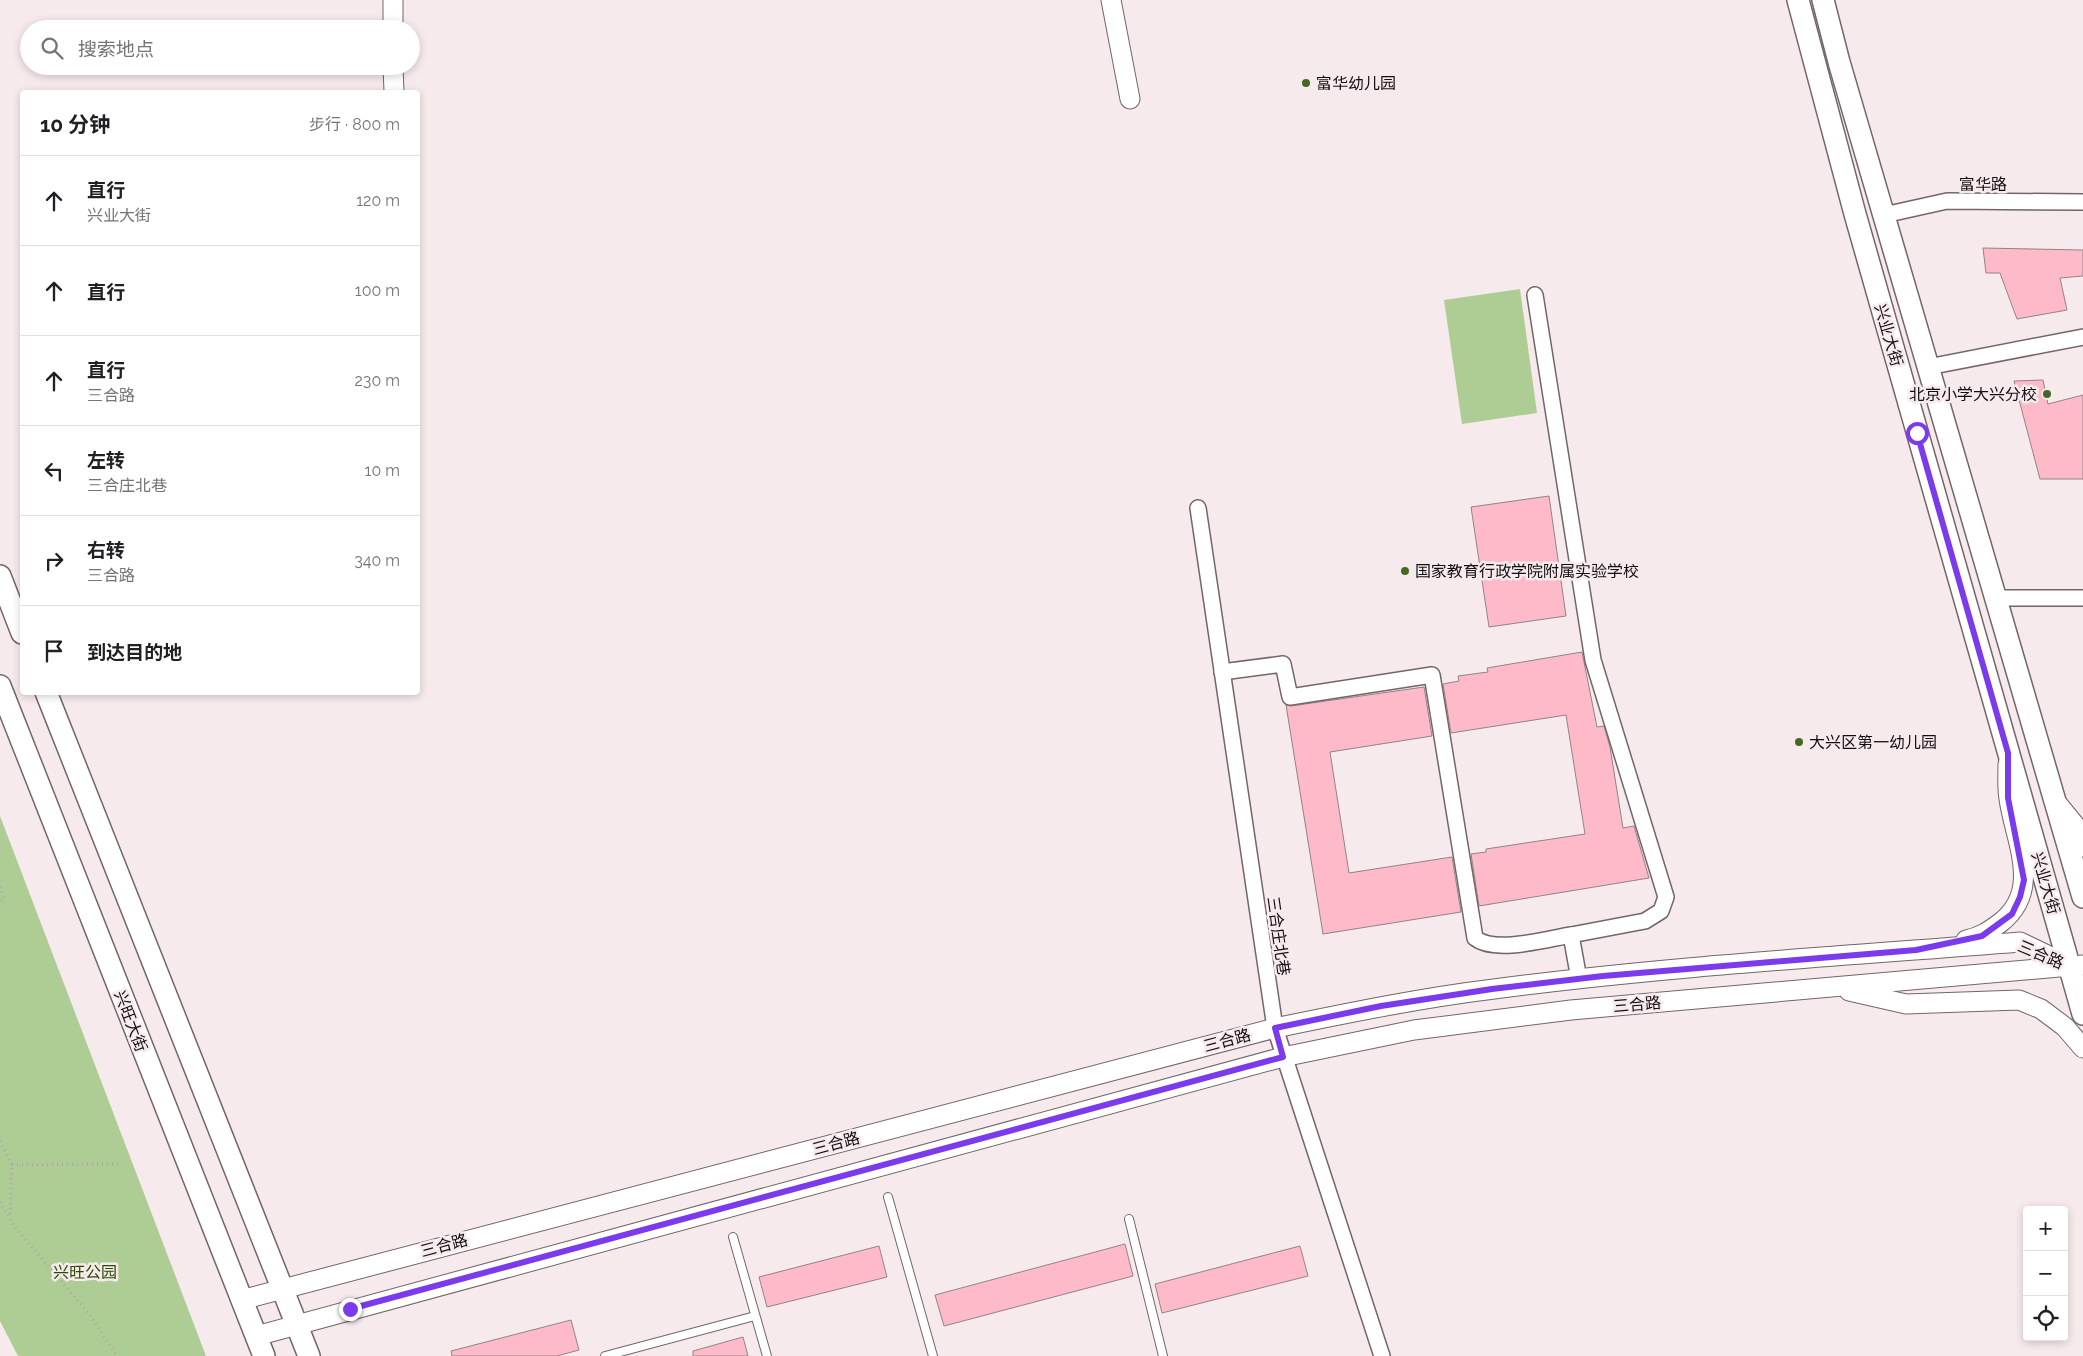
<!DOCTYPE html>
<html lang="zh">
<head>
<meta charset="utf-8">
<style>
  body { margin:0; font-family:Raleway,"Noto Sans SC",sans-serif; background:#f6f6f6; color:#202124 }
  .controls { position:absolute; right:15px; bottom:15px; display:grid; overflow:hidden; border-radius:5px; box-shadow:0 2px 8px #0003 }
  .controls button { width:45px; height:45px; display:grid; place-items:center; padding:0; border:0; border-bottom:1px solid #e0e0e0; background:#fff; color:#202124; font:25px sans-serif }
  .stop { position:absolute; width:15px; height:15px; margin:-11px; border:4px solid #7c3aed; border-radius:50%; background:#fff }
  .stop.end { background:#7c3aed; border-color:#fff; box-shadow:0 1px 5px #0008 }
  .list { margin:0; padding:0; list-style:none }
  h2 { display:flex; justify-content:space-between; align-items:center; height:65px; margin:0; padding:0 20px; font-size:21px }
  h2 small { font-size:16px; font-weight:400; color:#757577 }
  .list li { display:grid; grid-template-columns:32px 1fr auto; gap:15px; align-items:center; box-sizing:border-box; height:90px; padding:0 20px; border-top:1px solid #e0e0e0 }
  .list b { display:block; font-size:19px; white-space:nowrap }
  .list p { margin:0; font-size:16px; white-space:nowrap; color:#757577 }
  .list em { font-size:16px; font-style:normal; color:#757577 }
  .icon { flex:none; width:28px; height:28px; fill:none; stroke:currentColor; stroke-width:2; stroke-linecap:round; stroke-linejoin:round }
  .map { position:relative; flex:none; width:2083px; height:1356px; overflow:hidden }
  .search { position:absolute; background:#fff; box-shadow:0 2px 8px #0003; left:20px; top:20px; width:400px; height:55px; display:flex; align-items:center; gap:12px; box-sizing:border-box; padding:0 18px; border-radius:28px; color:#757577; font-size:19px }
  .panel { position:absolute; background:#fff; box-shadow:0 2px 8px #0003; left:20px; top:90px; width:400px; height:605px; border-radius:5px }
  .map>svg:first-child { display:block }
  .green { fill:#aecd95 }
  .building { fill:#febac8; stroke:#908486 }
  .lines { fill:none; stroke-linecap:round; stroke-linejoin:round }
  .service-casing { stroke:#726669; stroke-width:10 }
  .minor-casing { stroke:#726669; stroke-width:18 }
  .tertiary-casing { stroke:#726669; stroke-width:21 }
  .secondary-casing { stroke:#726669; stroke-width:24 }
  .path { stroke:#afa5a7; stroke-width:3; stroke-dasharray:1 4; stroke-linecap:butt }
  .service { stroke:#fff; stroke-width:8 }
  .minor { stroke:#fff; stroke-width:15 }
  .tertiary { stroke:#fff; stroke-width:19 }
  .secondary { stroke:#fff; stroke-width:21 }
  .route { stroke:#7c3aed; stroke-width:6 }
  .poi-dot { fill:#456921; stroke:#f7eaed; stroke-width:2 }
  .labels { text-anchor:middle; stroke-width:5; stroke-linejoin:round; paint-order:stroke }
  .poi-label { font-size:16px; fill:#130f10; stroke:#f7eaed; text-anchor:start }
  .street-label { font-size:16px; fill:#130f10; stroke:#f7eaed }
  .park-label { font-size:16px; fill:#2a4b00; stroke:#f7eaed }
</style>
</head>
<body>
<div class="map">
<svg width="2083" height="1356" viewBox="0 0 2083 1356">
  <rect width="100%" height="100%" fill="#f7eaed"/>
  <!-- green -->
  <g class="green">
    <polygon points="1520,289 1537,413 1462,424 1444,300"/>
    <polygon points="0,816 206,1356 18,1356 0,1321"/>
  </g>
  <!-- building -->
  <g class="building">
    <polygon points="1983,248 2083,250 2083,276 2060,278 2067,310 2017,319 2000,273 1986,273"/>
    <polygon points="2043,380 2048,404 2083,395 2083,479 2040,479 2014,381"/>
    <polygon points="1549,496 1566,616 1489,627 1471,507"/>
    <polygon points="1582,652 1597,727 1604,726 1610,747 1623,828 1634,826 1649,878 1479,906 1471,854 1486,852 1486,849 1585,834 1566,715 1451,733 1443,684 1459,681 1458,676 1488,672 1487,668"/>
    <polygon points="1424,687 1432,736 1330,752 1349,873 1452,857 1461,912 1323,934 1286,705 1291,706"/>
    <polygon points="1125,1244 1133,1276 944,1326 935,1295"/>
    <polygon points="879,1246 887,1277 767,1307 759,1277"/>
    <polygon points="1300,1246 1308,1276 1162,1313 1155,1284"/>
    <polygon points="571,1320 579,1350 557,1356 452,1356 451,1351"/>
    <polygon points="743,1337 748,1356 693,1356 693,1351"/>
  </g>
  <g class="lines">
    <!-- service casing -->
    <g class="service-casing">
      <g id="service">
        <polyline points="888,1197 933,1356"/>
        <polyline points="1129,1219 1163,1356"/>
        <polyline points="733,1237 767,1356"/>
        <polyline points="605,1356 755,1316"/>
      </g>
    </g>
    <!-- minor casing -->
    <g class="minor-casing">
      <g id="minor">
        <polyline points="1884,215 1947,201 2083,202"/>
        <polyline points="1535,295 1593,660 1666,897 1661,911 1645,921 1571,935 1579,979"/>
        <polyline points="1928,367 2083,337"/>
        <polyline points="1198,508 1275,1028 1382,1356"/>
        <polyline points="1996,598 2083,598"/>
        <path d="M1222 672 1283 664 1290 697 1432 675 1475 938C1495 954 1547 939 1571 935"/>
      </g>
    </g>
    <!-- tertiary casing -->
    <g class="tertiary-casing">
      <g id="tertiary">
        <polyline points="393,0 393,29"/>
        <polyline points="1111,0 1130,99"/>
        <polyline points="393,66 394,92"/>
        <polyline points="2056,802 2079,830 2083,847"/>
        <path d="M1966 940C1980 937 1988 932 2000 923 2043 890 2015 842 2009 799 2007 788 2008 775 2008 764"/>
        <polyline points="1849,991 1906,1004 2019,1000 2041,1009 2065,1027 2083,1048"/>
        <path d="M241 1300 1275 1028C1348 1013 1420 998 1494 989 1668 966 1845 956 2020 942L2070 966"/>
        <polyline points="256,1336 1283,1057 1414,1030 1571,1010 2083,965"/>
      </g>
    </g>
    <!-- secondary casing -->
    <g class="secondary-casing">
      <g id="secondary">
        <polyline points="1798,0 1855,214 2083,1014"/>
        <polyline points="1823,0 1839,62 2083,897"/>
        <polyline points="0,576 22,633"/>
        <polyline points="0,686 264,1356"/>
        <polyline points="46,692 309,1356"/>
      </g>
    </g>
    <!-- path -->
    <g class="path">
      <polyline points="0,887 4,899 0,901"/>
      <polyline points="0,1141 12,1165 10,1217"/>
      <polyline points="12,1165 122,1164"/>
      <polyline points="0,1202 14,1226 89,1314 117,1356"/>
    </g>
    <!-- service -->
    <use href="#service" class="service"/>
    <!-- minor -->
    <use href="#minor" class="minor"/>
    <!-- tertiary -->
    <use href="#tertiary" class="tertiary"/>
    <!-- secondary -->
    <use href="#secondary" class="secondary"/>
  </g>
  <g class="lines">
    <!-- route -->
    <polyline class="route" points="350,1309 1283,1057 1275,1028 1381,1006 1492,989 1603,976 1916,950 1982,936 2012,914 2020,897 2024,880 2008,798 2008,753 1917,433"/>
  </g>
  <!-- markers -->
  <g class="poi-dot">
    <circle cx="1306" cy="83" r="5"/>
    <circle cx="2047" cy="394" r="5"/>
    <circle cx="1405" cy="571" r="5"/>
    <circle cx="1799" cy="742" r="5"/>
  </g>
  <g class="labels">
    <!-- poi labels -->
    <g class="poi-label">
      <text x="1316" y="89">富华幼儿园</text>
      <text x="2037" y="400" text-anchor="end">北京小学大兴分校</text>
      <text x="1415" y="577">国家教育行政学院附属实验学校</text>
      <text x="1809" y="748">大兴区第一幼儿园</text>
    </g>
    <!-- street labels -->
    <g class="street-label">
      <text x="1983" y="190">富华路</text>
      <text transform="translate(1889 335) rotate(74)" y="6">兴业大街</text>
      <text transform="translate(2046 883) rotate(74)" y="6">兴业大街</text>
      <text transform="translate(1279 936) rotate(82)" y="6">三合庄北巷</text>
      <text transform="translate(2041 954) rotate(23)" y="6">三合路</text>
      <text transform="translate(1637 1004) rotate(-5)" y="6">三合路</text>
      <text transform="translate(131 1021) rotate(69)" y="6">兴旺大街</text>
      <text transform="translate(1227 1040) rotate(-15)" y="6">三合路</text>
      <text transform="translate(836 1143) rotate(-15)" y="6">三合路</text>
      <text transform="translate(444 1245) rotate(-15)" y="6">三合路</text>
    </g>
    <!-- park labels -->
    <g class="park-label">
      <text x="85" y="1278">兴旺公园</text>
    </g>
  </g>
</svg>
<div class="controls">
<button>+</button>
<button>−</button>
<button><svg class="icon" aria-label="locate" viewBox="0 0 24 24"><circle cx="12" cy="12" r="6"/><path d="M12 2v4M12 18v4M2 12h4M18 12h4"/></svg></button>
</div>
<div class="stop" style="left:1917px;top:433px"></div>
<div class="stop end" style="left:350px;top:1309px"></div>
<div class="search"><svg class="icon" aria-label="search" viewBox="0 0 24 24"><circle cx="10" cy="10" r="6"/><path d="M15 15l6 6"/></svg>搜索地点</div>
<section class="panel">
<h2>10 分钟<small>步行 · 800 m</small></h2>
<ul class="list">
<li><svg class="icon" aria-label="ahead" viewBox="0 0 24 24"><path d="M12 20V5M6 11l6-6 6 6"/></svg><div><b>直行</b><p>兴业大街</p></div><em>120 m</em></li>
<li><svg class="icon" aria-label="ahead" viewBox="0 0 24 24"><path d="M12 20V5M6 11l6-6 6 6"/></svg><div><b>直行</b></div><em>100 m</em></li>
<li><svg class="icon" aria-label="ahead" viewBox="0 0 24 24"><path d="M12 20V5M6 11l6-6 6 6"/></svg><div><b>直行</b><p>三合路</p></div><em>230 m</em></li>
<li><svg class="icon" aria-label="left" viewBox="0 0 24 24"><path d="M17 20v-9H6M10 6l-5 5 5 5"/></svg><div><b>左转</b><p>三合庄北巷</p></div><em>10 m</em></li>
<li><svg class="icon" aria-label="right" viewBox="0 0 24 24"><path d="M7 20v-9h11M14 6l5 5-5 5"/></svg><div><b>右转</b><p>三合路</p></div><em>340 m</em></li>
<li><svg class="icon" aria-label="arrive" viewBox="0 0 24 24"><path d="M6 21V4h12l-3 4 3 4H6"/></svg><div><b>到达目的地</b></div></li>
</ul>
</section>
</div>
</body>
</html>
